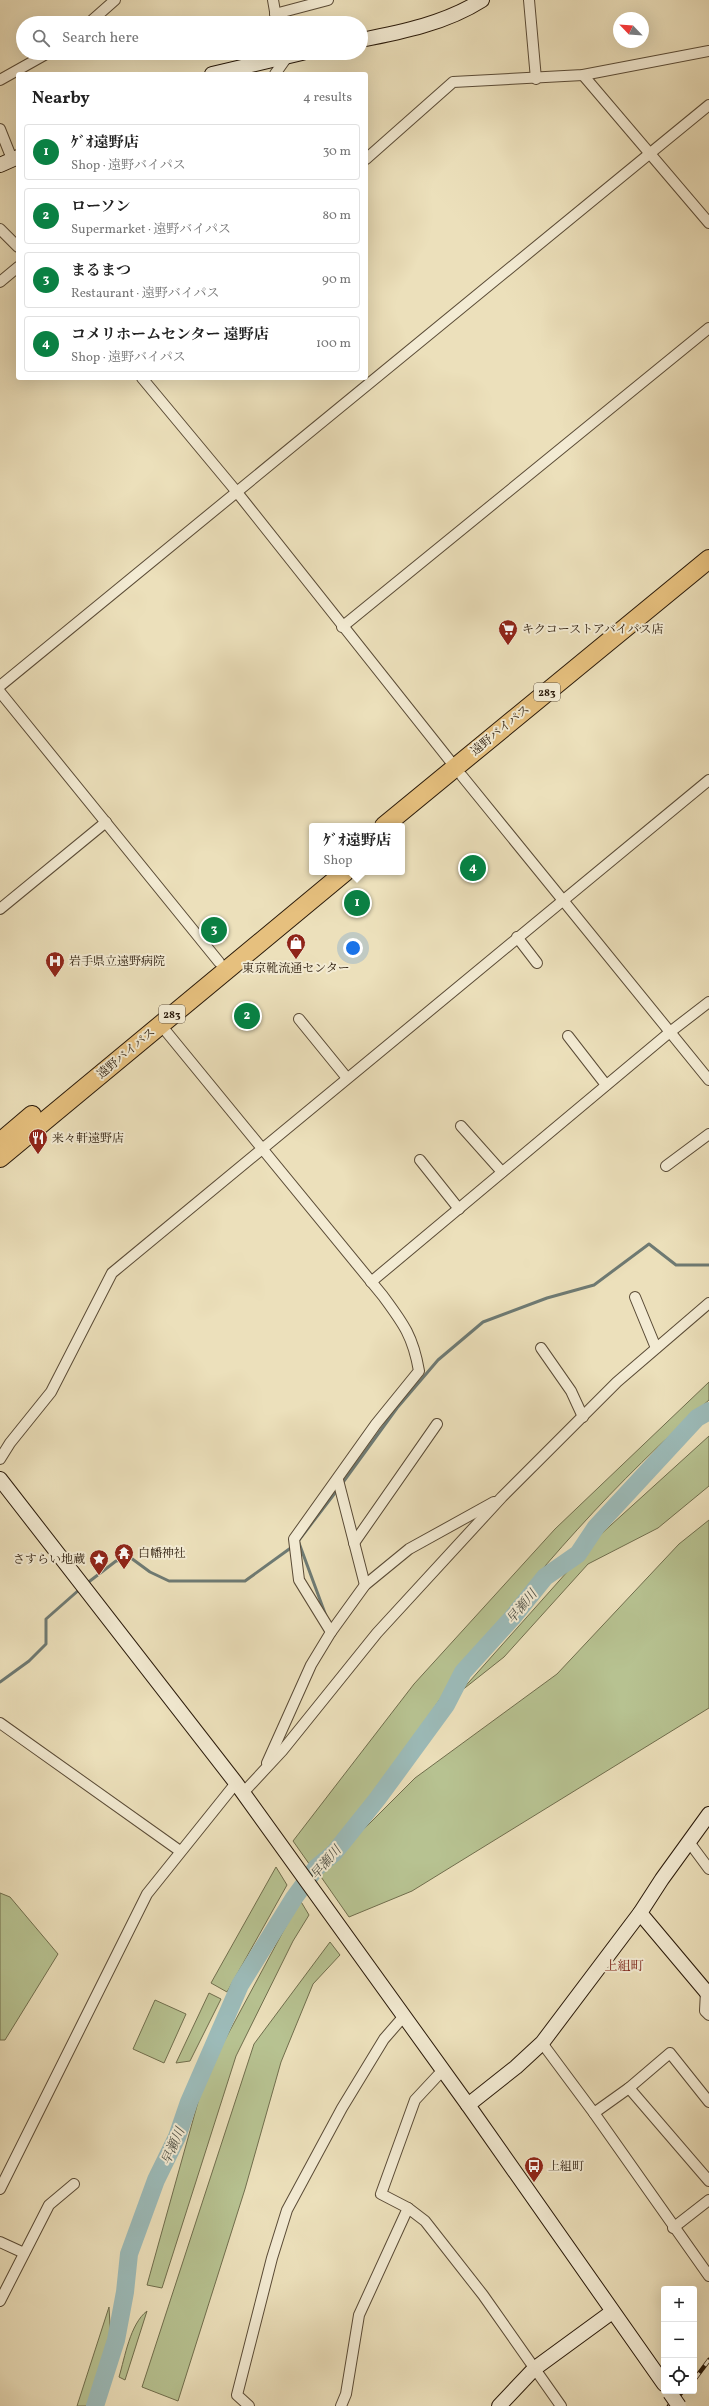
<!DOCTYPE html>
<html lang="en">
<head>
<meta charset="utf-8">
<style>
  body { margin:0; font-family:Vollkorn,"Noto Serif JP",serif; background:#f2f2f2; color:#222 }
  .controls { position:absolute; right:12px; bottom:12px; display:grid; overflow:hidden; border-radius:4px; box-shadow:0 4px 16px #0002 }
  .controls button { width:36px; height:36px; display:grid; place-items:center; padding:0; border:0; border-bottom:1px solid #e0e0e0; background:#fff; color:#222; font:20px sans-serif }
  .compass { position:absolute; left:613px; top:12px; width:36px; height:36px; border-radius:50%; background:#fff; box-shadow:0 4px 16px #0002; rotate:295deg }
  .you { position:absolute; left:353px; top:948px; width:14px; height:14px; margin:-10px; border:3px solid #fff; border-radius:50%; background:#1a73e8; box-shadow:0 0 0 6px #1a73e833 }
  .badge { display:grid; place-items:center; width:26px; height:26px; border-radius:50%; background:#0b8043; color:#fff; font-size:13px; font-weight:700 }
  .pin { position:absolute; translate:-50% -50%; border:2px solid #fff; box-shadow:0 1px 4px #0006 }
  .popup { position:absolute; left:309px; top:823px; width:96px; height:52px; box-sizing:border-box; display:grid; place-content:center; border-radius:4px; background:#fff; filter:drop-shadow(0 1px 3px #0005); font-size:13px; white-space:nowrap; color:#767676 }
  .popup b { font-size:15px; color:#222 }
  .popup::after { content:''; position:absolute; left:50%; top:100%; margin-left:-8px; border:8px solid transparent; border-top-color:#fff }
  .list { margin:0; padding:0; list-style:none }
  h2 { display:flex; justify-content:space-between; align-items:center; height:52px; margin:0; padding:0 16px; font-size:17px }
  h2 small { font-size:13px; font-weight:400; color:#767676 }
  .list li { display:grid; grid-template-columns:26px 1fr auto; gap:12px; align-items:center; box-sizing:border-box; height:56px; margin:0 8px 8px; padding:0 8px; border:1px solid #e0e0e0; border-radius:4px }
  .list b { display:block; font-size:15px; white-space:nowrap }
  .list p { margin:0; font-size:13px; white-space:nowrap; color:#767676 }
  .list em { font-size:13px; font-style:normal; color:#767676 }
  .icon { flex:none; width:22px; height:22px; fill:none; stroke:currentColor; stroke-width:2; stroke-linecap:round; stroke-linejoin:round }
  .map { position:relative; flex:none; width:709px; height:2406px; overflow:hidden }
  .search { position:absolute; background:#fff; box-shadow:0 4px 16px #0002; left:16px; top:16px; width:352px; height:44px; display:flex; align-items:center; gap:10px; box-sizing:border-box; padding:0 14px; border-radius:22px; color:#767676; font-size:15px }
  .panel { position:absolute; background:#fff; box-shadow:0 4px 16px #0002; left:16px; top:72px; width:352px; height:308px; border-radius:4px }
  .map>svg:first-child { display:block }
  .green { fill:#b7c291; stroke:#706e4d }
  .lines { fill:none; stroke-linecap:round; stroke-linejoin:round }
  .stream { stroke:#6e7a73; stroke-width:3 }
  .river { stroke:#9cbbb9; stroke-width:18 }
  .street-casing { stroke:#5a4b36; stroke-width:12 }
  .secondary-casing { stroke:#291909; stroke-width:16 }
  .highway-casing { stroke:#291909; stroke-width:20 }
  .street { stroke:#f3ebd3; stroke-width:10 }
  .secondary { stroke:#f3ebd3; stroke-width:14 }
  .highway { stroke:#e6c07e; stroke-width:18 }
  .rail-casing { stroke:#291909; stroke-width:4.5 }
  .rail { stroke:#f3ebd3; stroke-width:3; stroke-dasharray:9; stroke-linecap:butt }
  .secondary-bridge-casing { stroke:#291909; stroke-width:16; stroke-linecap:butt }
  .secondary-bridge { stroke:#f3ebd3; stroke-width:14 }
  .labels { text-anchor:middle; stroke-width:4; stroke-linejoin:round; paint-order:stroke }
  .shield { fill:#f3ebd3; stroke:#665846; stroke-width:1 }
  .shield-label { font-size:11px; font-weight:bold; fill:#291909 }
  .poi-label { font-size:12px; fill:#291909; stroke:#f3ebd3; text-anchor:start }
  .street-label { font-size:12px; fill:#291909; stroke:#f3ebd3 }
  .water-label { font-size:13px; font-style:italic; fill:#515247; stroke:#f3ebd3 }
  .neighbourhood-label { font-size:13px; fill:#7a1f14; stroke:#f3ebd3 }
</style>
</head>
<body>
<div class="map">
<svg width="709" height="2406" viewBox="0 0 709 2406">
  <rect width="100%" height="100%" fill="#ece0bb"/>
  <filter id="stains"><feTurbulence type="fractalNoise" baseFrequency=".005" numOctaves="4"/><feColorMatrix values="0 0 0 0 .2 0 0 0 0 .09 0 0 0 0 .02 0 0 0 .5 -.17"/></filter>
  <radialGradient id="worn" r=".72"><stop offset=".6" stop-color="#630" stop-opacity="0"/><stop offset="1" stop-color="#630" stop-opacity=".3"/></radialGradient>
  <!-- green -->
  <g class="green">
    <path d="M709 1382V1400C617 1480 534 1574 460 1671 430 1711 405 1755 374 1795 355 1820 333 1844 312 1868L293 1841 414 1684 555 1529Z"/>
    <polygon points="709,1436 709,1486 658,1528 588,1564 504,1657 461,1691 600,1535"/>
    <polygon points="709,1520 709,1708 412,1891 349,1917 319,1874 415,1778 557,1674 679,1544"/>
    <polygon points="276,1867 287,1885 227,1992 211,1983"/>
    <polygon points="0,1893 10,1897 58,1954 5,2040 0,2040"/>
    <polygon points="300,1900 309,1915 293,1941 236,2056 162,2288 147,2285 205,2077"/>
    <polygon points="330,1942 340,1955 313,1984 281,2062 245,2189 178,2401 142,2387 254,2044"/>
    <polygon points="209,1993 221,1999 190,2061 176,2063"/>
    <polygon points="155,2000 186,2014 164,2063 133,2049"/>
    <polygon points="109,2307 111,2343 88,2406 77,2406"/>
    <path d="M147 2311 125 2380 119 2377C125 2357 130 2324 147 2311Z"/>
  </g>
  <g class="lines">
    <!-- stream -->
    <g class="stream">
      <polyline points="341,1485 397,1408 438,1360 483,1322 547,1298 594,1285 649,1244 676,1265 709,1265"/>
      <polyline points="299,1540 338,1489"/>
      <polyline points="299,1543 326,1616"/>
      <polyline points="86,1584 116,1561 131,1558 150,1572 169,1581 245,1581 292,1547"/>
      <polyline points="0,1682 29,1661 46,1644 46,1619 80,1589"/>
    </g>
    <!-- river -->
    <polyline class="river" points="95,2406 116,2340 125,2292 129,2254 156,2180 177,2137 189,2102 240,1985 294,1898 316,1868 334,1853 378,1798 446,1705 463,1672 512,1618 545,1577 578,1554 596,1527 697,1418 709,1411"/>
    <!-- street casing -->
    <g class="street-casing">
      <g id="street">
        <polyline points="273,0 277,23"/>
        <polyline points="529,0 536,79"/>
        <polyline points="275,14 328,0"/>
        <polyline points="89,23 115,0"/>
        <polyline points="275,74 287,57 286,53"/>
        <polyline points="583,75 709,223"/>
        <polyline points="0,80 48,53"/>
        <polyline points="0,129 12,159"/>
        <polyline points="366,159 453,82 583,75 709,51"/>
        <polyline points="0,229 18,247"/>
        <polyline points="0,282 18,267"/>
        <polyline points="142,378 236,491 455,767"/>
        <polyline points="342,627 709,328"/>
        <polyline points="0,686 709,105"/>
        <polyline points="0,692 219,962"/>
        <polyline points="462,776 709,1080"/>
        <polyline points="0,909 106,822"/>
        <polyline points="517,937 537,963"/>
        <polyline points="299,1019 347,1078"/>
        <path d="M160 1024 383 1296C403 1323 413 1336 419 1371L376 1424 294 1539 299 1580 331 1632"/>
        <polyline points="568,1036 606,1085"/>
        <polyline points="461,1126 502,1172"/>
        <polyline points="420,1160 459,1209"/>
        <polyline points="666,1166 709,1134"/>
        <polyline points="371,1282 670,1032 709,1002"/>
        <polyline points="635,1297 656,1348"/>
        <polyline points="541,1348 571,1391 583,1417"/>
        <polyline points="0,1459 10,1443 51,1392 112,1273 709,780"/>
        <polyline points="338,1480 365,1585"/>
        <polyline points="354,1543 437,1424"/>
        <polyline points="0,1723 180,1851"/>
        <polyline points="267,1763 311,1665 331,1632 365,1585 409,1549 494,1502"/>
        <polyline points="243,1793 282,1751 377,1633 502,1497 617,1382 709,1303"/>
        <polyline points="689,1842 709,1869"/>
        <polyline points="706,1991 705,2011 709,2015"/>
        <polyline points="542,2043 594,2113 709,2276"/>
        <polyline points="442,2071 415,2100 381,2194 408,2208 425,2221 483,2295 561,2406"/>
        <polyline points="629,2088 709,2181"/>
        <polyline points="594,2113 629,2088 670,2053 709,2102"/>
        <polyline points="0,2189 147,1894 236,1783"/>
        <polyline points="673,2228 709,2200"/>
        <polyline points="0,2242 24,2253"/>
        <polyline points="0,2301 49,2205 74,2184"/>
        <polyline points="249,2406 237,2395 272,2258 287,2210 342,2108 384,2039 404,2016"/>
        <polyline points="341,2406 346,2394 359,2315 408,2208"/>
      </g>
    </g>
    <!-- secondary casing -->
    <g class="secondary-casing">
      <g id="secondary">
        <path d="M361 40C402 32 446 23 482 0"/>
        <polyline points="212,74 302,53"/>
        <polyline points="0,165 18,157"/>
        <polyline points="0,1479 236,1783 468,2105 664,2384"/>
        <polyline points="640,1913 709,1995"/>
        <polyline points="468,2105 516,2067 542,2043 640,1913 662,1879 709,1814"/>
        <polyline points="499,2406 534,2369 612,2312"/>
      </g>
    </g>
    <!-- highway casing -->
    <g class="highway-casing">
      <g id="highway">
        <polyline points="384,826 709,559"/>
        <polyline points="0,1142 32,1115"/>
        <polyline points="0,1158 345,872"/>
      </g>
    </g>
    <!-- street -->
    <use href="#street" class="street"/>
    <!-- secondary -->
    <use href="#secondary" class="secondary"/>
    <!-- highway -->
    <use href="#highway" class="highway"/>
    <!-- rail casing -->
    <g class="rail-casing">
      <g id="rail">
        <polyline points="694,2380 709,2360"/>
        <polyline points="669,2406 683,2391"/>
      </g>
    </g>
    <!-- rail -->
    <use href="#rail" class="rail"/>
    <!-- secondary-bridge casing -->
    <g class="secondary-bridge-casing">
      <polyline id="secondary-bridge" points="670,2393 679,2406"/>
    </g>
    <!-- secondary-bridge -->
    <use href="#secondary-bridge" class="secondary-bridge"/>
  </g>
  <!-- icons -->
  <defs>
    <g id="supermarket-pin" transform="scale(1)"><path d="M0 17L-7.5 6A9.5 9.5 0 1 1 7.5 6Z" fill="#8f2418" stroke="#f3ebd3"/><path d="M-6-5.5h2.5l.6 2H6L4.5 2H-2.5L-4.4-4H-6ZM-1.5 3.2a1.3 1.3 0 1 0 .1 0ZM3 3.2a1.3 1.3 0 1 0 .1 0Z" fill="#fff"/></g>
    <g id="shop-pin" transform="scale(1)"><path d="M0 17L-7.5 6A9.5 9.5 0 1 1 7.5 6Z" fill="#8f2418" stroke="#f3ebd3"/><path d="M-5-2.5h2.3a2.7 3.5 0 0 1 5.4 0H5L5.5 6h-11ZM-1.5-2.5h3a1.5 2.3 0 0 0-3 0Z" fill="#fff"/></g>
    <g id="hospital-pin" transform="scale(1)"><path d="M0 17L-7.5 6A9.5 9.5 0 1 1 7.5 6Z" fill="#8f2418" stroke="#f3ebd3"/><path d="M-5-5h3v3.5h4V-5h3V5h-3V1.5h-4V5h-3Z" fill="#fff"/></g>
    <g id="restaurant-pin" transform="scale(1)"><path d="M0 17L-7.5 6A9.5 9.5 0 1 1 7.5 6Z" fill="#8f2418" stroke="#f3ebd3"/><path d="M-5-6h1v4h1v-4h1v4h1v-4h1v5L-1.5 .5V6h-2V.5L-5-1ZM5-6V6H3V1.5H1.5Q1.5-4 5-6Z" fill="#fff"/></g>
    <g id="temple-pin" transform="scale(1)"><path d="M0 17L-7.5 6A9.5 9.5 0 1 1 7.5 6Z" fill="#8f2418" stroke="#f3ebd3"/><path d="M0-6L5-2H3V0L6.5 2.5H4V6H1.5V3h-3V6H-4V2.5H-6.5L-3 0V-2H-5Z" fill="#fff"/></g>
    <g id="sight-pin" transform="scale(1)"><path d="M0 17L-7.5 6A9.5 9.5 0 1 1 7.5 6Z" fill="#8f2418" stroke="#f3ebd3"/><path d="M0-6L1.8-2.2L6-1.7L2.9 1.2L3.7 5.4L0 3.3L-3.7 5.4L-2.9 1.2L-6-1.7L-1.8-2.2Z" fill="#fff"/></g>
    <g id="bus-pin" transform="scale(1)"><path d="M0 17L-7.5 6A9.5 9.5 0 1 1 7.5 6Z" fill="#8f2418" stroke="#f3ebd3"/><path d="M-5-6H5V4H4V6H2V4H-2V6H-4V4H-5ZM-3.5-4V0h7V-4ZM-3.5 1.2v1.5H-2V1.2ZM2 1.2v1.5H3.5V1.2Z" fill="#fff"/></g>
  </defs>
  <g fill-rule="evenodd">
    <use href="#supermarket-pin" x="508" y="629"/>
    <use href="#shop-pin" x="296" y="943"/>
    <use href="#hospital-pin" x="55" y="961"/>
    <use href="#restaurant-pin" x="38" y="1138"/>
    <use href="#temple-pin" x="124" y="1553"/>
    <use href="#sight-pin" x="99" y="1559"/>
    <use href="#bus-pin" x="534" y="2166"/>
  </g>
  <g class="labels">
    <!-- shield labels -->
    <g class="shield">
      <rect x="534" y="683" width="26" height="18" rx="3"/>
      <rect x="159" y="1005" width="26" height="18" rx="3"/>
    </g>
    <g class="shield-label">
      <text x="547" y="696">283</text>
      <text x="172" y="1018">283</text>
    </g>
    <!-- poi labels -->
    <g class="poi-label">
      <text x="522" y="633">キクコーストアバイパス店</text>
      <text x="69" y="965">岩手県立遠野病院</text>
      <text x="296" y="972" text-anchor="middle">東京靴流通センター</text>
      <text x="52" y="1142">来々軒遠野店</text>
      <text x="138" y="1557">白幡神社</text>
      <text x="85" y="1563" text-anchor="end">さすらい地蔵</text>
      <text x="548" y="2170">上組町</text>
    </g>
    <!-- street labels -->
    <g class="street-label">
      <text transform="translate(500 730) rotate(-39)" y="4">遠野バイパス</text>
      <text transform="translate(126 1053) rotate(-40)" y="4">遠野バイパス</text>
    </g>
    <!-- water labels -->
    <g class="water-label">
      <text transform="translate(521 1606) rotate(-50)" y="5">早瀬川</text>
      <text transform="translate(325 1862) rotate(-49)" y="5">早瀬川</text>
      <text transform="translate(172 2146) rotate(-66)" y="5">早瀬川</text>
    </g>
    <!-- neighbourhood labels -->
    <g class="neighbourhood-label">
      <text x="624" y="1970">上組町</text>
    </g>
  </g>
  <rect width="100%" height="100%" filter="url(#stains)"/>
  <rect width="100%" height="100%" fill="url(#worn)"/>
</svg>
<div class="controls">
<button>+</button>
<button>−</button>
<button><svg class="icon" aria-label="locate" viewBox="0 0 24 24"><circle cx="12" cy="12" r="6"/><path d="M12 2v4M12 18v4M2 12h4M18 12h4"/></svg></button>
</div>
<svg class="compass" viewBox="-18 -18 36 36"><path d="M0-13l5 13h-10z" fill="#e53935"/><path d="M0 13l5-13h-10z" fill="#767676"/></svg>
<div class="you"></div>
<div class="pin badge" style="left:357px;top:903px">1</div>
<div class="popup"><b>ｹﾞｵ遠野店</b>Shop</div>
<div class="pin badge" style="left:247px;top:1016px">2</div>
<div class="pin badge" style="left:214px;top:930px">3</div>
<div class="pin badge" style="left:473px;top:868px">4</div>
<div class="search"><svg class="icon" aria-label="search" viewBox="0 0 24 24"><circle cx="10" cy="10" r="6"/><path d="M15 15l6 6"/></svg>Search here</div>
<section class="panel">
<h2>Nearby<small>4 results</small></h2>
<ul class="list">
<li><span class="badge">1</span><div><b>ｹﾞｵ遠野店</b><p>Shop · 遠野バイパス</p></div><em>30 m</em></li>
<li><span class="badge">2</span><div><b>ローソン</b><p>Supermarket · 遠野バイパス</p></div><em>80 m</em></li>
<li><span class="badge">3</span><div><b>まるまつ</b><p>Restaurant · 遠野バイパス</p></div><em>90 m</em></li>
<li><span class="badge">4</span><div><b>コメリホームセンター 遠野店</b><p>Shop · 遠野バイパス</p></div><em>100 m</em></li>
</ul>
</section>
</div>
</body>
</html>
